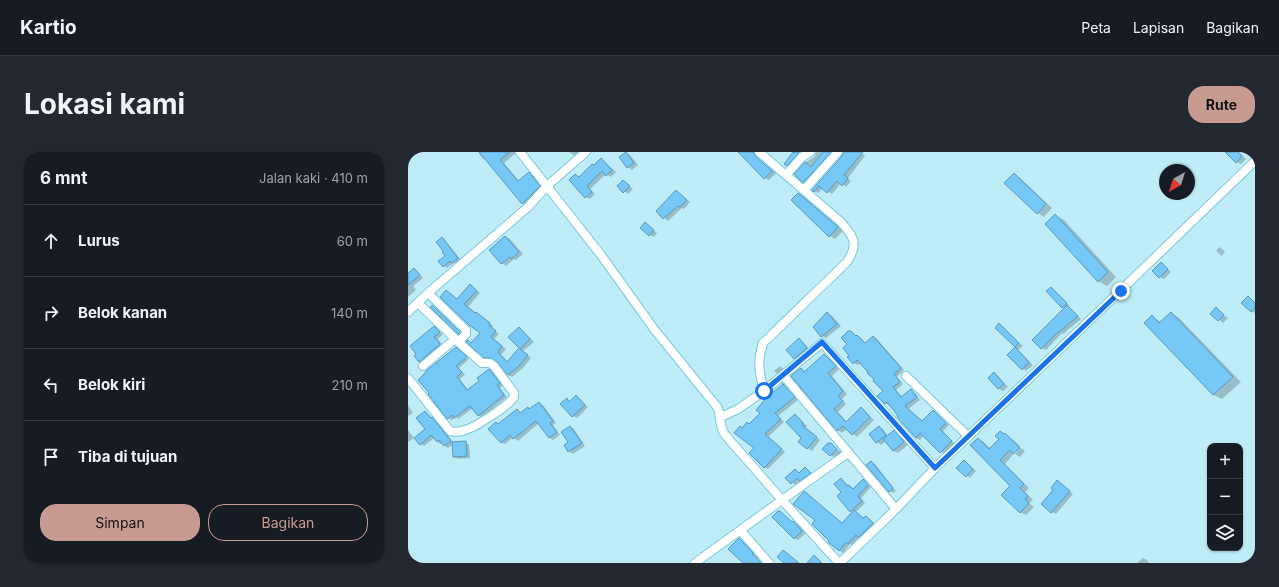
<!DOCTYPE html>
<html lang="id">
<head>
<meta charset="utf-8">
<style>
  body { margin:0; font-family:Inter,sans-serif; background:#242831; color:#f1f3f6 }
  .controls { position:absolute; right:12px; bottom:12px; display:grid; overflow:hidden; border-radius:8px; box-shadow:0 1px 3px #0004 }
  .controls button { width:36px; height:36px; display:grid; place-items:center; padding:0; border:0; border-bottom:1px solid #363941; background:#171b24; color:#f1f3f6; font:20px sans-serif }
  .compass { position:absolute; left:751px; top:12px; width:36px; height:36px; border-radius:50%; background:#171b24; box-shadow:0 1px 3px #0004; rotate:219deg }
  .stop { position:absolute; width:12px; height:12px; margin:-9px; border:3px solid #1a73e8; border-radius:50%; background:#fff }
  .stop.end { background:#1a73e8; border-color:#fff; box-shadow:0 1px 4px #0008 }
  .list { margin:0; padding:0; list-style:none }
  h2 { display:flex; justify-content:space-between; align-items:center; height:52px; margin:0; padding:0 16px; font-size:17px }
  h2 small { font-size:13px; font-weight:400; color:#9ea1a6 }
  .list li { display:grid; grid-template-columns:26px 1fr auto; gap:12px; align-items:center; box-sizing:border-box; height:72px; padding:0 16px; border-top:1px solid #363941 }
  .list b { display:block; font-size:15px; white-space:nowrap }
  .list em { font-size:13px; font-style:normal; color:#9ea1a6 }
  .actions { display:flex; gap:8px; padding:12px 16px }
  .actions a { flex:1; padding:9px 0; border:1px solid #c89b90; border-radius:16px; text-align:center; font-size:14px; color:#c89b90 }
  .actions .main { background:#c89b90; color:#111 }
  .icon { flex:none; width:22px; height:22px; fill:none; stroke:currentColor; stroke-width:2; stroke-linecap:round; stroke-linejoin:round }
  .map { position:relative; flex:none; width:847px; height:411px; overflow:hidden; border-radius:16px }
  header { display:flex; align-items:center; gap:24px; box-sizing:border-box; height:56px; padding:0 20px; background:#171b24; border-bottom:1px solid #363941 }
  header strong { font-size:19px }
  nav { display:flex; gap:22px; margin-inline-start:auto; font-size:14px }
  .intro { display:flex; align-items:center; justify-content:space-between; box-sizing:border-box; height:96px; padding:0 24px }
  h1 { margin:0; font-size:28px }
  .button { padding:10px 18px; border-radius:16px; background:#c89b90; color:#111; font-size:14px; font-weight:700 }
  main { display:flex; gap:24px; padding:0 24px }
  aside { flex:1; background:#171b24; border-radius:16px; box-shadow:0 1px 3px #0004 }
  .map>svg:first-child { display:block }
  .shadow { fill:#0003 }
  .building { fill:#76c8f6; stroke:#5a99bd }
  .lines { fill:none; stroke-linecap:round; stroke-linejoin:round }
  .street-casing { stroke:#79cade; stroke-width:10 }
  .street { stroke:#fff; stroke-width:8 }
  .route { stroke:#1a73e8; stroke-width:5 }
</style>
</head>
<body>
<header>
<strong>Kartio</strong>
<nav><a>Peta</a><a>Lapisan</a><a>Bagikan</a></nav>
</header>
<div class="intro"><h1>Lokasi kami</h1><a class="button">Rute</a></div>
<main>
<aside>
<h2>6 mnt<small>Jalan kaki · 410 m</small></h2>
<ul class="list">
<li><svg class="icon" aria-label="ahead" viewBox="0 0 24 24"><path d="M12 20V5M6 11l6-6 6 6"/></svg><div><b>Lurus</b></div><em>60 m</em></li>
<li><svg class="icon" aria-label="right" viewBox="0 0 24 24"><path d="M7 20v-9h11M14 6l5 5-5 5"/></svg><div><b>Belok kanan</b></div><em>140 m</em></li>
<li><svg class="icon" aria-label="left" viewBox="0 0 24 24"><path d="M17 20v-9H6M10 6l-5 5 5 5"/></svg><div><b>Belok kiri</b></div><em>210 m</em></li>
<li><svg class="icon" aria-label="arrive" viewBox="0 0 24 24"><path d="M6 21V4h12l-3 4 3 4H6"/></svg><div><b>Tiba di tujuan</b></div></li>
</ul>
<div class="actions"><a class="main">Simpan</a><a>Bagikan</a></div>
</aside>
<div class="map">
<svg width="847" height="411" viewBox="0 0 847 411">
  <rect width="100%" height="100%" fill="#beedf8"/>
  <!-- shadow -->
  <g class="shadow">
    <polygon points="70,0 109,0 96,11 111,29 121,21 125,24 136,37 119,54 114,51 79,9 74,6"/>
    <polygon points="161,0 177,0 170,6"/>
    <polygon points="332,0 346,0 351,8 368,21 361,28 357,26"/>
    <polygon points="386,0 399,0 383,15 378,12"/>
    <polygon points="408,0 428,0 400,32 387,22 398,10 406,5"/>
    <polygon points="436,0 453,0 457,4 440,26 443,29 438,35 433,31 424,42 415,36 410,41 406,39 435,4"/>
    <polygon points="821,0 831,0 838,7 833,12 828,10"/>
    <polygon points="218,1 222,3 230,13 224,18 220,15"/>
    <polygon points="193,7 208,20 203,25 198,22 182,37 187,42 182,47 178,45 167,23 172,26"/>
    <polygon points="606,23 612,26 644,56 636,65 630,61"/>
    <polygon points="215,29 225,37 220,42 210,34"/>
    <polygon points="268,39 282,50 276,57 274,56 260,69 249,59"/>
    <polygon points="390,42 396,45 435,79 427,87 422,84"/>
    <polygon points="647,63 656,68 708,125 699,134 690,129"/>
    <polygon points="241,74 249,81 246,85 242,83"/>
    <polygon points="98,85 102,87 115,102 108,108 106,107 98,114 94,111 82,98"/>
    <polygon points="34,86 37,88 53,108 48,112 46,111 39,116 32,110 39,104"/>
    <polygon points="811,95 817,99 814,104 808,99"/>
    <polygon points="757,114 763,120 756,127 752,125"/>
    <polygon points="6,117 10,120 15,126 5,134 8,138 0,145 0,122"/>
    <polygon points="63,133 72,141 60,155 81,170 85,174 84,176 91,182 86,187 98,197 93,203 100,210 112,196 111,176 115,179 126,190 115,199 123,206 115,216 104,225 100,223 90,209 87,207 81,207 77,205 60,189 64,191 74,181 38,139 49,148"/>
    <polygon points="646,138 661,153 660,155 673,167 655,182 654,181 638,198 634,196 657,157 654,155"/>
    <polygon points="840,145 847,150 847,161 843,159"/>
    <polygon points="24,154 28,156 55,183 51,181 24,155"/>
    <polygon points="808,157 820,166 815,171 804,161"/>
    <polygon points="420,161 424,164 433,174 418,186 414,184"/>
    <polygon points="763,161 771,166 833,230 814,247 806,243 737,171 744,165 753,170"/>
    <polygon points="591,173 615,194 610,198 625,213 618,219 601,203 608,195 588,176"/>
    <polygon points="26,175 35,182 30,187 36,195 16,212 12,210 7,204"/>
    <polygon points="442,180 453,186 458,192 465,185 469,187 496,218 489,225 495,232 488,238 494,245 503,239 507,241 512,248 500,257 514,269 525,259 541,273 535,279 547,292 536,302 516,283 512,288 508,286 482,252 481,253 477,251 477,239 468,227 453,211 449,213 446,211 440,192"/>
    <polygon points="391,188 395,190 403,199 391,209 387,206"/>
    <polygon points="48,196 61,207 51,216 57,223 52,227 60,238 72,229 81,218 85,220 95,233 92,236 99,245 74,265 70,263 65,256 50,267 48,265 44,268 40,266 21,242"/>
    <polygon points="417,203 421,206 431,217 424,224 439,242 434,247 438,252 430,260 439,270 453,257 457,259 466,268 449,285 439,277 434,281 430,278 393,217 398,220"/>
    <polygon points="372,214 378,219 372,224 366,219"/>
    <polygon points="586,222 590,224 600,235 595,239 591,237 582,226"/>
    <polygon points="375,233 390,248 370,264 376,270 360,285 377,300 360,317 356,315 347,296 335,277 342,273 353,261"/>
    <polygon points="168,244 180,255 169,266 165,264 159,248 163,250"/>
    <polygon points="131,251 135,253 148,271 145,273 152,283 145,288 142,286 131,271 110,289 105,285 97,292 93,290 91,273 109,258 113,261 120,256 122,257"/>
    <polygon points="0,253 5,261 0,264"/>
    <polygon points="17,260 28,269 46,291 57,290 61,293 62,306 50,307 46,305 45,292 40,296 34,291 33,292 29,290 26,286 16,294 13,292 18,277"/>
    <polygon points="387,263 391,266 399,274 397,276 412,288 404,299 391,290 394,286"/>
    <polygon points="162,275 166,277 177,294 165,302 161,299"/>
    <polygon points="471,275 475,277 480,284 486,280 490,282 500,293 490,301 486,299 478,289 473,293 469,290 462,282"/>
    <polygon points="0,278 6,286 0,290"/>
    <polygon points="598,282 603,286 612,294 597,312 621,336 617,340 625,348 621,351 626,355 618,363 612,360 603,334 570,287 576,290 583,297"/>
    <polygon points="423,292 433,300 427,306 423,303"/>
    <polygon points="613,296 617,299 612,305 607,302"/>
    <polygon points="463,310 467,312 488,339 485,341 482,339 460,313"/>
    <polygon points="559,311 568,319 562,326 550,316"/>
    <polygon points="397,316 406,323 397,330 393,328 388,334 379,326 387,318 392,321"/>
    <polygon points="433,327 446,338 455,328 463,335 453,346 457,351 448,360 456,367 458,365 462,367 469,374 455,387 451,385 444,393 442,392 435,401 421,390 445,360 443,359 434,340"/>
    <polygon points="650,330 665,342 648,362 644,360 646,338"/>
    <polygon points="372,360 385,371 390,372 398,381 390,388 386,386"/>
    <polygon points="331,387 336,391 350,405 349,406 354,411 336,411"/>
    <polygon points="735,406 739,408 741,411 729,411"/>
  </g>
  <!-- building -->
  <g class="building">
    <polygon points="71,0 102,0 92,8 110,29 121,20 132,34 114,52"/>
    <polygon points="218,0 226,11 219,16 211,5"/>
    <polygon points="330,0 345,0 347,4 364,19 356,27"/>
    <polygon points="385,0 391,1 379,14 376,12"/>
    <polygon points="415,0 423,0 395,31 386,22 397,10 403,15"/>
    <polygon points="435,0 455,0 436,23 440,26 434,34 429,29 419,41 411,34 406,40 404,38 434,4"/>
    <polygon points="817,0 830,0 834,4 828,11"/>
    <polygon points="193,6 204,18 198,24 194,19 179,34 184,40 177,46 161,28 167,22 171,25 184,12 186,13"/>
    <polygon points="606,21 638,52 629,62 596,31"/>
    <polygon points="215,28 222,34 215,41 209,34"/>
    <polygon points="268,38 279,48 272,55 270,54 255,67 248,59"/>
    <polygon points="390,41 430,75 421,85 383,48"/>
    <polygon points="647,62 700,120 690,130 637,72"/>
    <polygon points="237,70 246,78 241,84 232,76"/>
    <polygon points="97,84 111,100 103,107 102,105 93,112 81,98"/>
    <polygon points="34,85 50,106 44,111 42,109 35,115 30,109 37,104 34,100 35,99 28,90"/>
    <polygon points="753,110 760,117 751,126 744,119"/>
    <polygon points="6,116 12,123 0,133 0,121"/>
    <polygon points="62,132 69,139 56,152 67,161 68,160 77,167 82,171 81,173 88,179 83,185 94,194 90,200 99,210 111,196 100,185 111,175 122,187 112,197 120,203 111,214 100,223 89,210 82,206 76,206 58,190 60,188 63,191 72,181 61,173 32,145 38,138 49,147"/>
    <polygon points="643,135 659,151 654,156 638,139"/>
    <polygon points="840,144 847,151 847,155 843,160 833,151"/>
    <polygon points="24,153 52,180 50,182 22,155"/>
    <polygon points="659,153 670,164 651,180 650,180 633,197 624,188"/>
    <polygon points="808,155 816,163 810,169 802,162"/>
    <polygon points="419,160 429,172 413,185 405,175"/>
    <polygon points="763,160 825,225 805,243 736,171 744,163 751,171"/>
    <polygon points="591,171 611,191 607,195 587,176"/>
    <polygon points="26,174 32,180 26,185 32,192 11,210 6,204 8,202 2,194"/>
    <polygon points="440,179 443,179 448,184 449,183 457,191 465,184 493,216 486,222 492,230 485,235 493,245 503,237 509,245 497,254 514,269 525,258 538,271 532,277 544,289 532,301 512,281 508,286 489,265 490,264 479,250 477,252 469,244 475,239 465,229 466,227 459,221 460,220 449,208 445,212 439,205 441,204 435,196 439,192 433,186"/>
    <polygon points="391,186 399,196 386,207 378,198"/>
    <polygon points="48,195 59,205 48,214 54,220 49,225 59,238 71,229 69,226 81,217 92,231 89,233 96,243 70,264 62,254 46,266 44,263 39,267 20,242 21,241 10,228 16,222 18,219"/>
    <polygon points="607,195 621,210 614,218 599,203"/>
    <polygon points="416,202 428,214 420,221 435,239 430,244 435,249 426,257 438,270 453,255 462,265 444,283 435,274 429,279 383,224 393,216 396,220"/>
    <polygon points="586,220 596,232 590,237 580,226"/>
    <polygon points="374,231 387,245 367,261 373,267 357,282 374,297 356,316 341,301 346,296 326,281 332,274 334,276 339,270 341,272 352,261 348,258 359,245 375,232"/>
    <polygon points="168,243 177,253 164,265 152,252 159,246 161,250"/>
    <polygon points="131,250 145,269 142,271 149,280 141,286 128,269 105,287 102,283 93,291 80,277 88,270 90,272 109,257 112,261 120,255 121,257"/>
    <polygon points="17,259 23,266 24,265 43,289 36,294 31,288 29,290 23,283 12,293 6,286 17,277 8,266"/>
    <polygon points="387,262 395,271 394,273 409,285 399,297 390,290 393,286 378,270"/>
    <polygon points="162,274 174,291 160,300 156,293 160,290 153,280"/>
    <polygon points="471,274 478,283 468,291 461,282"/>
    <polygon points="486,278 496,290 485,299 475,287"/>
    <polygon points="592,279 596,282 597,281 612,296 605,302 602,298 592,308 616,332 612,336 620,344 617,347 621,351 612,361 593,343 602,334 562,293 570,286 581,297 591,287 587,284"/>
    <polygon points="58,289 59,304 45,305 44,290"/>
    <polygon points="420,291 423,291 429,297 422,304 414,297"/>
    <polygon points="556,308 565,317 558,325 548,316"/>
    <polygon points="463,309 485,336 481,340 458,313"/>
    <polygon points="397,315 403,321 392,329 389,326 383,332 377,326 387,317 391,321"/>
    <polygon points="433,326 439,334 441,333 445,337 455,327 460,333 450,344 454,349 442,360 429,344 433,340 426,332"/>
    <polygon points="649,328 662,339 643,361 633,352 645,338 643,336"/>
    <polygon points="396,339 434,371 446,358 455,366 458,364 465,371 450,386 448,383 440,392 438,390 431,399 420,390 421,389 404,372 407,368 385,352"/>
    <polygon points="370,359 372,359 384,370 385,369 394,379 386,387 364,365"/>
    <polygon points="331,386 345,401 344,402 353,411 335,411 320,397"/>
    <polygon points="375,398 391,411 376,411 369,405"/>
    <polygon points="406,403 414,411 399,411"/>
  </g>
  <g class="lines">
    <!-- street casing -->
    <g class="street-casing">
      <g id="street">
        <path d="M112 0 193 103 246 177 310 256C313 267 311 275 318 284L374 348 440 301"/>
        <path d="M351 0 433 70C446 85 451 92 439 110L355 191C349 208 351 221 356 239"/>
        <polyline points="378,23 394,5 402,0"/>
        <polyline points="396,38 430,0"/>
        <polyline points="20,141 58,178 58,182 50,190"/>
        <polyline points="0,160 20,141 120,55 139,34 178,0"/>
        <polyline points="15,214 47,187"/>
        <polyline points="375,223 488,357"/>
        <polyline points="498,224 560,284"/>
        <path d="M0 226 42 279C47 280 52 280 57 278 68 275 100 254 106 245V241L86 214 82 211H74L57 196 10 151"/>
        <polyline points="313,265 330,257 356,239 414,191 527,316"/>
        <polyline points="333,379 361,411"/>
        <polyline points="287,411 374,348 431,411"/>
        <polyline points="432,411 488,357 527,316 628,220 847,9"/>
      </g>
    </g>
    <!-- street -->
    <use href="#street" class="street"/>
  </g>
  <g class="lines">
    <!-- route -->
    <polyline class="route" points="356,239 414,190 527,316 713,139"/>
  </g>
</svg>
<div class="controls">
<button>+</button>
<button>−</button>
<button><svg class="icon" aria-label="layers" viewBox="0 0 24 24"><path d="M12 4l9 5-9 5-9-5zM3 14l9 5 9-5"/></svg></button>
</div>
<svg class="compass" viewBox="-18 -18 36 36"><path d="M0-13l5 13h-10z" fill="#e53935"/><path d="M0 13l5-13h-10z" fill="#9ea1a6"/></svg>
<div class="stop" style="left:356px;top:239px"></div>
<div class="stop end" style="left:713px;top:139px"></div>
</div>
</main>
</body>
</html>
